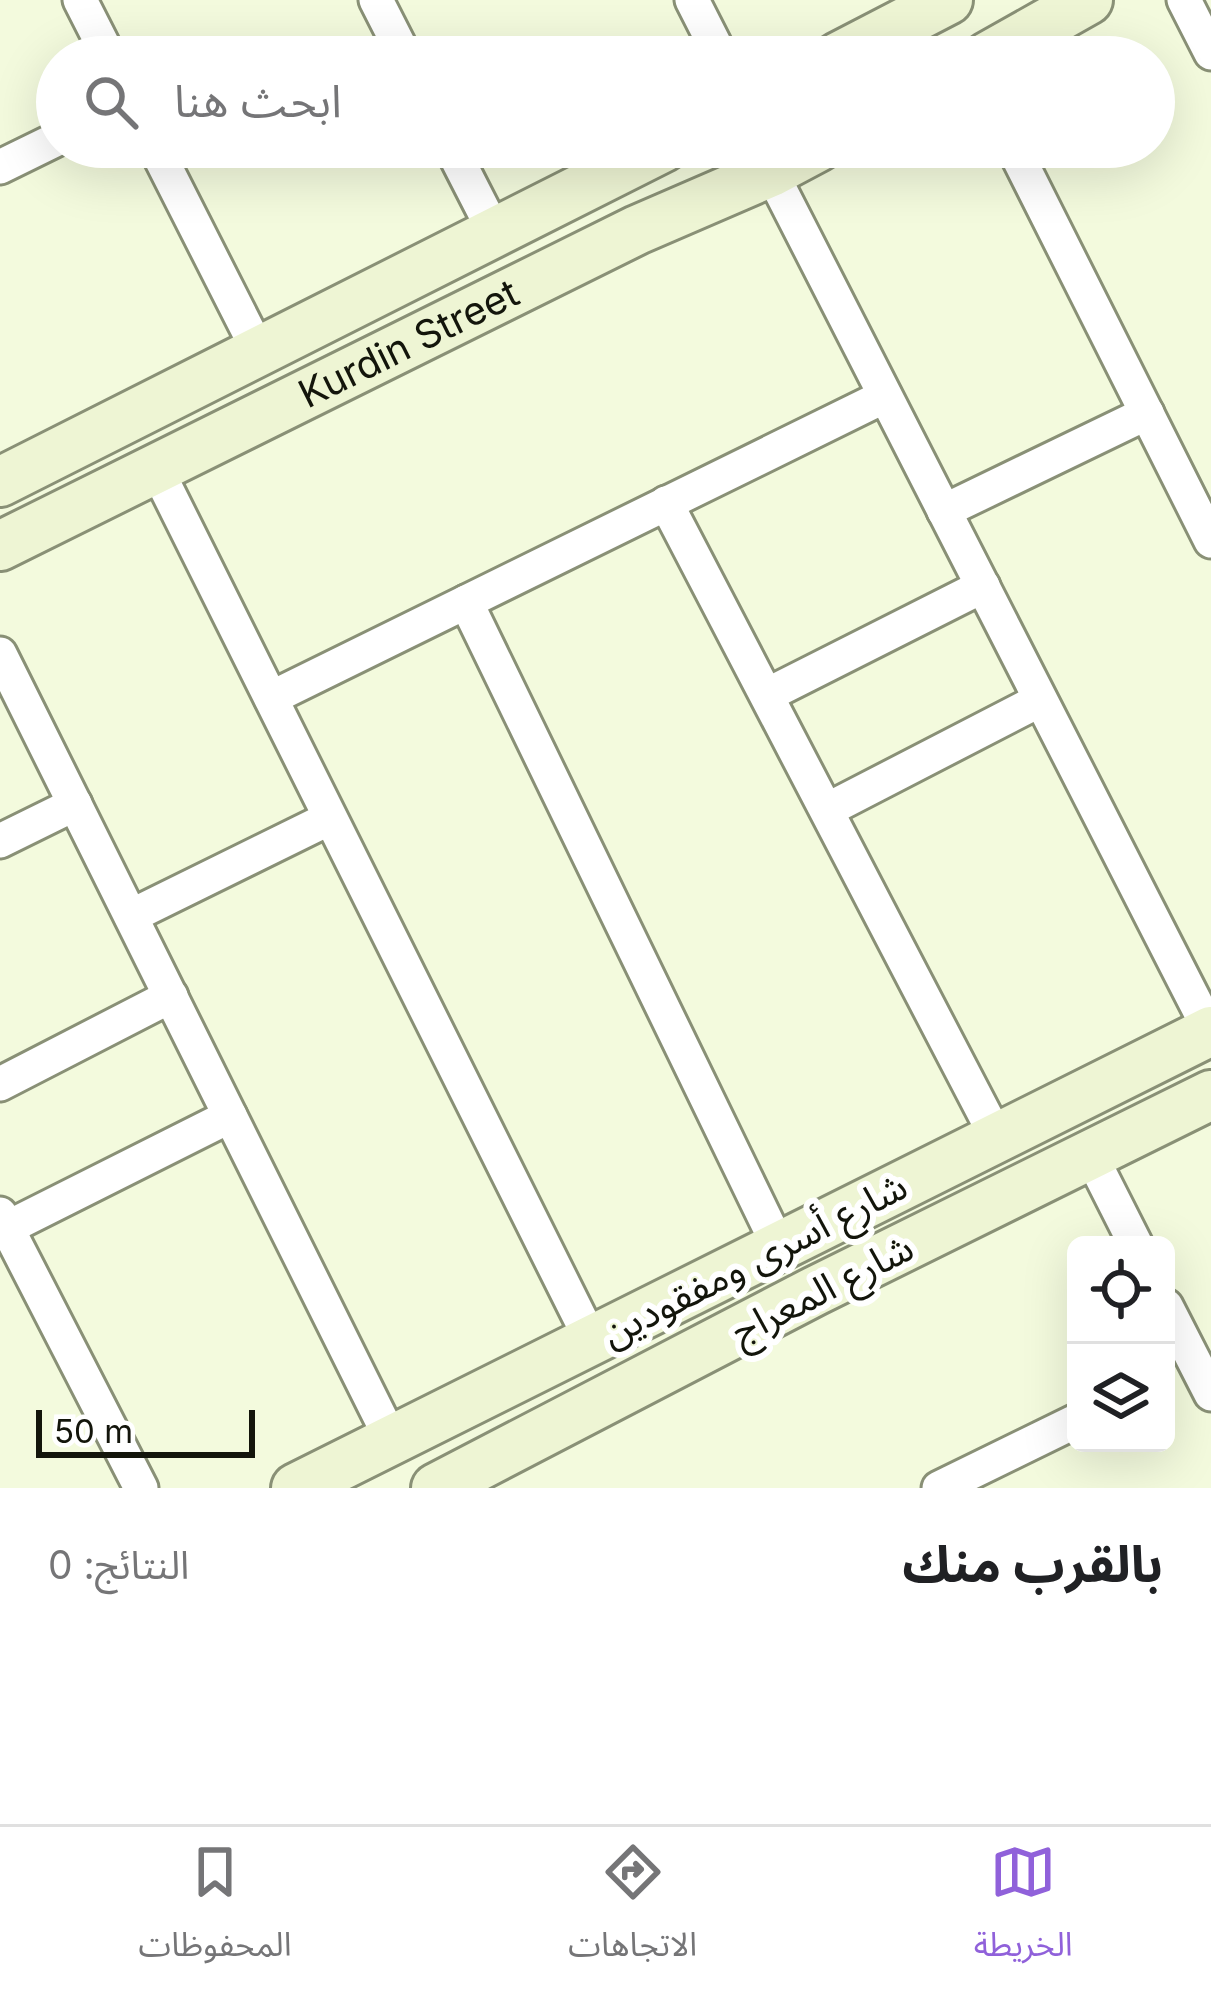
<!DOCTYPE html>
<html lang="ar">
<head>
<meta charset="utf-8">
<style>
  body { margin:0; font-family:Inter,"Noto Sans Arabic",sans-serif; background:#f2f2f2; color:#202124; direction:rtl }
  .controls { position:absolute; right:36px; bottom:36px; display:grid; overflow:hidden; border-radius:18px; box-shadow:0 12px 48px #0002 }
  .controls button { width:108px; height:108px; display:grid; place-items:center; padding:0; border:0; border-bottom:3px solid #e0e0e0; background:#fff; color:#202124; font:60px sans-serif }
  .scale { position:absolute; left:36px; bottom:30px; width:219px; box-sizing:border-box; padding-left:12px; border:6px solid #13150b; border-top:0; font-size:33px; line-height:42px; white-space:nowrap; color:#13150b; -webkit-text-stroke:9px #fff; paint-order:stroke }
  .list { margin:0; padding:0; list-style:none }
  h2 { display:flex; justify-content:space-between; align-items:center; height:156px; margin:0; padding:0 48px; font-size:51px }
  h2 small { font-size:39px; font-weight:400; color:#757577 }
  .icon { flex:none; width:66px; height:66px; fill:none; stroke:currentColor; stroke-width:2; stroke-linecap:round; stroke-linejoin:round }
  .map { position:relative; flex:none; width:1211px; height:1488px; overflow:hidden; direction:ltr }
  .search { position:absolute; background:#fff; box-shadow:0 12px 48px #0002; left:36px; right:36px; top:36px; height:132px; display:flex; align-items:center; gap:30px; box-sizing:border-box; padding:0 42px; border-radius:66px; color:#757577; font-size:45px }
  .sheet { height:336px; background:#fff }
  nav { display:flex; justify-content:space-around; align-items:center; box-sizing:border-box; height:168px; border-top:3px solid #e0e0e0; background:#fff; font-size:33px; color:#757577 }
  nav a { display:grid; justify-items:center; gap:6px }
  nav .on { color:#9061da }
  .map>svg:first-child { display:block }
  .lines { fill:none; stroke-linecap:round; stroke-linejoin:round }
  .street-casing { stroke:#899076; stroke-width:39 }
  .secondary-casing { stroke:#899076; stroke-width:54 }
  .street { stroke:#fff; stroke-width:33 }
  .secondary { stroke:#eef5d4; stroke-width:48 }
  .labels { text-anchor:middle; stroke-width:12; stroke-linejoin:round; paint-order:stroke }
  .street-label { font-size:39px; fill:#13150b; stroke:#fff }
</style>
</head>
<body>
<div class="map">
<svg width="1211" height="1488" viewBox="0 0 1211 1488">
  <rect width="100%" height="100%" fill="#f3fadd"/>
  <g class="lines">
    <!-- street casing -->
    <g class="street-casing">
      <g id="street">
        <polyline points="80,0 109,57"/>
        <polyline points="376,0 405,57"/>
        <polyline points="692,0 721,57"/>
        <polyline points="1184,0 1211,53"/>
        <polyline points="155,147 259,352"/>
        <polyline points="451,147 495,233"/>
        <polyline points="1013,147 1211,541"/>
        <polyline points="0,167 57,139"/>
        <polyline points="771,172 1210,1031"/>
        <polyline points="156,468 591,1340"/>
        <polyline points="666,503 997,1138"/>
        <polyline points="944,511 1147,413"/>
        <polyline points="466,602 779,1247"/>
        <polyline points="0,654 392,1441"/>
        <polyline points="767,695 983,586"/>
        <polyline points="271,698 885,396"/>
        <polyline points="827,810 1040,700"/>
        <polyline points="0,841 75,804"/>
        <polyline points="131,916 330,818"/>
        <polyline points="0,1084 171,996"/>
        <polyline points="1091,1156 1136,1245"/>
        <polyline points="0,1214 141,1488"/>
        <polyline points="7,1228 230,1116"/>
        <polyline points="1166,1306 1211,1394"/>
        <polyline points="939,1488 1076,1421"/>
      </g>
    </g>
    <!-- secondary casing -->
    <g class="secondary-casing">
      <g id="secondary">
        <polyline points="838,57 948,0"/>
        <polyline points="987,57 1088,0"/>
        <polyline points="0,482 664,147"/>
        <path id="s1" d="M0 546 637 230 771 172 818 147"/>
        <polyline points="296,1488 1211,1031"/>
        <polyline points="436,1488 815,1291 1211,1095"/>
      </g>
    </g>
    <!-- street -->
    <use href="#street" class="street"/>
    <!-- secondary -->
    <use href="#secondary" class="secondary"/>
  </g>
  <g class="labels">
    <!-- street labels -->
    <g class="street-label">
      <text dy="14" stroke="none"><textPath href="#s1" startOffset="456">Kurdin Street</textPath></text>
      <text transform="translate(754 1259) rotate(-27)" y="14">شارع أسرى ومفقودين</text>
      <text transform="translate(822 1289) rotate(-27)" y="14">شارع المعراج</text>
    </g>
  </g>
</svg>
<div class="controls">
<button><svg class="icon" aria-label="locate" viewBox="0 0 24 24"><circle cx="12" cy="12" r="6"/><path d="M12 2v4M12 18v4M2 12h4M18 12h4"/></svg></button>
<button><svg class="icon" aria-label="layers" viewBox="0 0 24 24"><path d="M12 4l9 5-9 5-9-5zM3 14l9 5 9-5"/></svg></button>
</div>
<div class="scale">50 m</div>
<div class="search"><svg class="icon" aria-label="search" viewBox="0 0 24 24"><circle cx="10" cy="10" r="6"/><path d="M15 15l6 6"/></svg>ابحث هنا</div>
</div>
<section class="sheet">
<h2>بالقرب منك<small>النتائج: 0</small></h2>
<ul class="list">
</ul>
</section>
<nav>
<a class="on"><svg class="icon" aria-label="map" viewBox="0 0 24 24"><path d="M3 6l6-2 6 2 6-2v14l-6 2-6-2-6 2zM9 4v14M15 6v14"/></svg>الخريطة</a>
<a><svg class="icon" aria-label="directions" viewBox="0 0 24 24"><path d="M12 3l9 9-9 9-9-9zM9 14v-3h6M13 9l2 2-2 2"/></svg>الاتجاهات</a>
<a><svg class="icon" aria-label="saved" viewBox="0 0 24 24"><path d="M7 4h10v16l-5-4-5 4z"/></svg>المحفوظات</a>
</nav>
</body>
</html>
